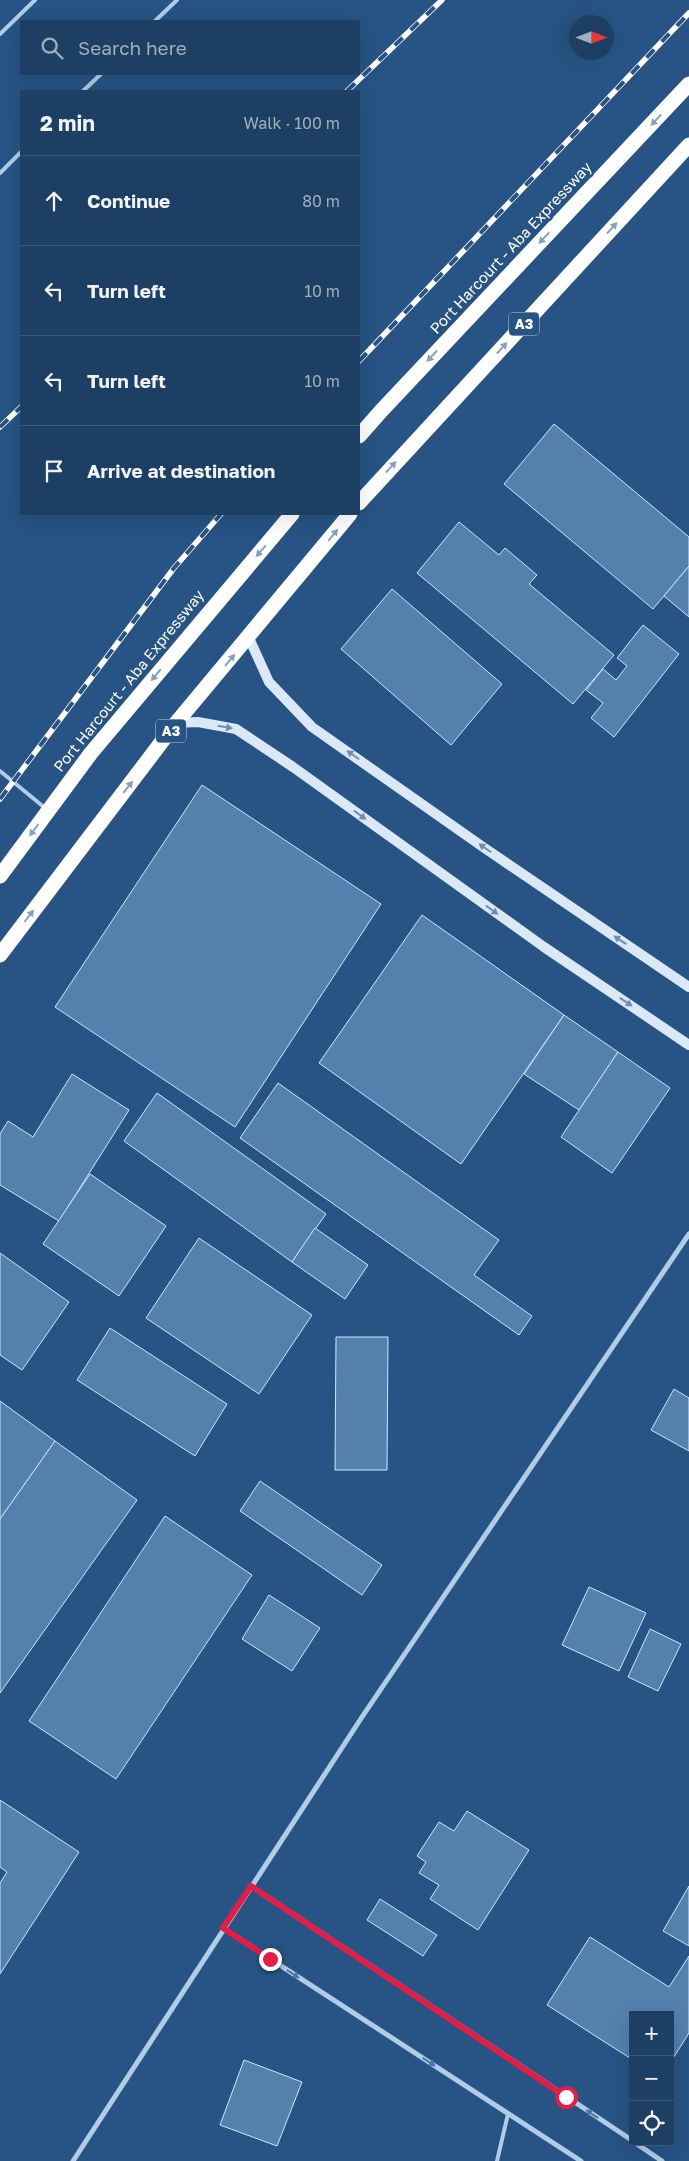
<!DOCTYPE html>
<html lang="en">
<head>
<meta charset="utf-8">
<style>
  body { margin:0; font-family:"Golos Text",sans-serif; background:#254669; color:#f1f3f6 }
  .controls { position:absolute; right:15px; bottom:15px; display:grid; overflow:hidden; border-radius:0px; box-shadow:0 5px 20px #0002 }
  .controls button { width:45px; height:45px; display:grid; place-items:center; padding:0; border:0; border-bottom:1px solid #3b5878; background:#1d3f63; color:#f1f3f6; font:25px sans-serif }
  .compass { position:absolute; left:569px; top:15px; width:45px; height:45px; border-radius:50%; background:#1d3f63; box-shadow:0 5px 20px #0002; rotate:90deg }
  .stop { position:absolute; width:15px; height:15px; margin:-11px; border:4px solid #e11d48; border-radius:50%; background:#fff }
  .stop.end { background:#e11d48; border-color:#fff; box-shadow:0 1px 5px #0008 }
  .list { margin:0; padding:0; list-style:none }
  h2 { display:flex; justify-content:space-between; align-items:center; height:65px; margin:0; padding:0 20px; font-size:21px }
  h2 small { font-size:16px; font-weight:400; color:#a0afbe }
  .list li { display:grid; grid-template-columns:32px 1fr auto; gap:15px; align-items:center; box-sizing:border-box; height:90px; padding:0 20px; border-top:1px solid #3b5878 }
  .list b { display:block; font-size:19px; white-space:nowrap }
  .list em { font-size:16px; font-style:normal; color:#a0afbe }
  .icon { flex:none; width:28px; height:28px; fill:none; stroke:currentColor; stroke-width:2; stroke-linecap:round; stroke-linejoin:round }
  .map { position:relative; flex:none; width:689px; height:2161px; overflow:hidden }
  .search { position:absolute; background:#1d3f63; box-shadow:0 5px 20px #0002; left:20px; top:20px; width:340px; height:55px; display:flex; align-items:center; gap:12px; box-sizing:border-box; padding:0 18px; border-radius:0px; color:#a0afbe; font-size:19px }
  .panel { position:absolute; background:#1d3f63; box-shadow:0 5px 20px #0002; left:20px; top:90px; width:340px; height:425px; border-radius:0px }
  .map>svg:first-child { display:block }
  .building { fill:#5380ad; stroke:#d4e5f6 }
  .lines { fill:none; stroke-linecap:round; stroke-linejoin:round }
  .lane { stroke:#b1cce7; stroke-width:4 }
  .street { stroke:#b1cce7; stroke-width:5 }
  .secondary { stroke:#dae8f7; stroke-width:10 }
  .highway { stroke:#fff; stroke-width:15 }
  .rail-casing { stroke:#fff; stroke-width:5.5 }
  .rail { stroke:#275484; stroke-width:4; stroke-dasharray:11; stroke-linecap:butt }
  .oneway { fill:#88a1bb }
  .oneway2 { fill:#6f8fb2 }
  .oneway3 { fill:#5078a2 }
  .route { stroke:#e11d48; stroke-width:6 }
  .labels { text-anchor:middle; stroke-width:5; stroke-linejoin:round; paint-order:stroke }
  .shield { fill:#275484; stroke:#beccda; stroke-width:1 }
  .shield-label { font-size:14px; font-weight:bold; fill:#fff }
  .street-label { font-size:15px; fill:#fff; stroke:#275484 }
</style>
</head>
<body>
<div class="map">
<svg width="689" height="2161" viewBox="0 0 689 2161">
  <rect width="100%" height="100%" fill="#275484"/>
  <!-- building -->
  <g class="building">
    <polygon points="554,424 689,537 689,566 653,609 504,484"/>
    <polygon points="459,522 499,555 505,548 537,575 529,584 614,655 573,704 417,573"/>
    <polygon points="689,566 689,617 664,596"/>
    <polygon points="392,589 502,684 451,745 341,649"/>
    <polygon points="643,625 679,654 614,737 591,718 603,703 586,690 603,669 616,680 627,666 617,658"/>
    <polygon points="202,785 381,904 235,1127 55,1007"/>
    <polygon points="422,915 564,1015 461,1164 319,1063"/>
    <polygon points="564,1015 618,1052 579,1110 524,1074"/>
    <polygon points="618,1052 670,1088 612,1173 561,1137"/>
    <polygon points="72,1074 129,1110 59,1221 0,1185 0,1134 8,1121 33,1137"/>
    <polygon points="278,1083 499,1240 474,1275 532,1316 519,1335 240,1138"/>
    <polygon points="157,1093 326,1214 292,1262 124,1141"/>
    <polygon points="90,1174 166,1226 119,1296 43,1244"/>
    <polygon points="315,1228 368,1265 345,1299 292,1262"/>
    <polygon points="199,1238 312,1315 259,1394 146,1318"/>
    <polygon points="0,1253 69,1302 22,1370 0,1355"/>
    <polygon points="110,1328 227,1404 195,1456 77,1380"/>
    <polygon points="336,1337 388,1337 387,1470 335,1470"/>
    <polygon points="674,1389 689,1398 689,1451 651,1430"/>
    <polygon points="0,1401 55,1441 0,1519"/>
    <polygon points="55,1441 137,1500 0,1693 0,1519"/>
    <polygon points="260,1481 382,1565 362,1595 240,1511"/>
    <polygon points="165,1516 252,1575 116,1779 29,1721"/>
    <polygon points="589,1587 646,1613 619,1671 562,1645"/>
    <polygon points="269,1595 320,1628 292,1671 242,1639"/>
    <polygon points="650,1629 681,1644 658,1691 628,1677"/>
    <polygon points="0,1800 79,1852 0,1974 0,1883 7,1872 0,1867"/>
    <polygon points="467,1811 529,1850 478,1930 430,1899 439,1885 419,1873 426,1862 417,1856 439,1822 454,1831"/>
    <polygon points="689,1886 689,1946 663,1931"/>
    <polygon points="380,1899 437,1935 423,1956 367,1920"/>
    <polygon points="590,1937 669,1987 689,1956 689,2033 670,2063 670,2015 633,2015 633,2060 547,2005"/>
    <polygon points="244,2060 302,2082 277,2146 220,2125"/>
  </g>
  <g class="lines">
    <!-- lane -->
    <g class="lane">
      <polyline points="155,21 177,0"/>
      <polyline points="0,34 35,0"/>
      <polyline points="83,91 101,74"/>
      <polyline points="0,173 21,152"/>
      <polyline points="0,771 45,808"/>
      <polyline points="497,2161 508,2114"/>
    </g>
    <!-- street -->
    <g class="street">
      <polyline points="251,1886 633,2141"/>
      <polyline points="223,1928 581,2161"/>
      <polyline points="634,2142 662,2161"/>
      <polyline points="73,2161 362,1717 689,1234"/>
    </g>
    <!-- secondary -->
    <g class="secondary">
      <polyline points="249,638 269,682 312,727 483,847 689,987"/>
      <polyline points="176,723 198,722 236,729 293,767 544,947 689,1045"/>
    </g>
    <!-- highway -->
    <g class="highway">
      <polyline points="359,436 382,410 689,84"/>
      <polyline points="359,503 689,145"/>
      <polyline points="0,876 91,753 292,514"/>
      <polyline points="0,955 176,723 350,514"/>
    </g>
    <!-- rail casing -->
    <g class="rail-casing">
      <g id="rail">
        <polyline points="347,91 442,0"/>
        <polyline points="359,361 689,13"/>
        <polyline points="0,427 21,407"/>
        <polyline points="0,799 174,568 221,514"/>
      </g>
    </g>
    <!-- rail -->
    <use href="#rail" class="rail"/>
  </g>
  <!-- one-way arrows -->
  <defs><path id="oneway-solid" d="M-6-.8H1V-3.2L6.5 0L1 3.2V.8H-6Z" transform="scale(1.25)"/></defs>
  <g class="oneway">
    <use href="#oneway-solid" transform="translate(656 120) rotate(133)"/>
    <use href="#oneway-solid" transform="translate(612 228) rotate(-47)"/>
    <use href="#oneway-solid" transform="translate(544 238) rotate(133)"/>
    <use href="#oneway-solid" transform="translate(502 348) rotate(-47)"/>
    <use href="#oneway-solid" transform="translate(432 356) rotate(133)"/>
    <use href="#oneway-solid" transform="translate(391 467) rotate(-47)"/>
    <use href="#oneway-solid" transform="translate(333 535) rotate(-51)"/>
    <use href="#oneway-solid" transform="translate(261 551) rotate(131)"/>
    <use href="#oneway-solid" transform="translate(230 660) rotate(-50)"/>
    <use href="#oneway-solid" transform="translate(156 675) rotate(130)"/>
    <use href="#oneway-solid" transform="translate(128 787) rotate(-52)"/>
    <use href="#oneway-solid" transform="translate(34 830) rotate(127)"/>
    <use href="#oneway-solid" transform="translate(29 916) rotate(-53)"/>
  </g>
  <g class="oneway2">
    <use href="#oneway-solid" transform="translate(225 727) rotate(10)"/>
    <use href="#oneway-solid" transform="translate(353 755) rotate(-145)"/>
    <use href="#oneway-solid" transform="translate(360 815) rotate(36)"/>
    <use href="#oneway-solid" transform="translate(485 848) rotate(-145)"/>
    <use href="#oneway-solid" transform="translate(492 910) rotate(36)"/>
    <use href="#oneway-solid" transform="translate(620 940) rotate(-146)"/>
    <use href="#oneway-solid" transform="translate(626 1002) rotate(34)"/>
  </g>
  <g class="oneway3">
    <use href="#oneway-solid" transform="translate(293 1974) rotate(33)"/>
    <use href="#oneway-solid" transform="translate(429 2062) rotate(33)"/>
    <use href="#oneway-solid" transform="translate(592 2114) rotate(-146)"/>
  </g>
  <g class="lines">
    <!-- route -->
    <polyline class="route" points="270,1959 223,1928 251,1886 566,2097"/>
  </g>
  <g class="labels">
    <!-- shield labels -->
    <g class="shield">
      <rect x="509" y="312.5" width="30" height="23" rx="4"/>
      <rect x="156" y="719.5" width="30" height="23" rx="4"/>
    </g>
    <g class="shield-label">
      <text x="524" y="329">A3</text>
      <text x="171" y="736">A3</text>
    </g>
    <!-- street labels -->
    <g class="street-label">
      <text transform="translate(511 248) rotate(-47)" y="5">Port Harcourt - Aba Expressway</text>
      <text transform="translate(129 681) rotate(-51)" y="5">Port Harcourt - Aba Expressway</text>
    </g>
  </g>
</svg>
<div class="controls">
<button>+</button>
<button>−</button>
<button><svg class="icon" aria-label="locate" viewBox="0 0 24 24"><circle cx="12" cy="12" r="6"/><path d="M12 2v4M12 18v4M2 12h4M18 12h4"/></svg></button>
</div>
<svg class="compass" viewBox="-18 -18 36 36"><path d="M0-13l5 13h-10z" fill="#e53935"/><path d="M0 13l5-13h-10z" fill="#a0afbe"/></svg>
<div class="stop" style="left:566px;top:2097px"></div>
<div class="stop end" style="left:270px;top:1959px"></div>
<div class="search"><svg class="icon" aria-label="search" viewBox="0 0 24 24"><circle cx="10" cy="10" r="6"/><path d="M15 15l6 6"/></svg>Search here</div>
<section class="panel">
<h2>2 min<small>Walk · 100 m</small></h2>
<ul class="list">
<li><svg class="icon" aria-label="ahead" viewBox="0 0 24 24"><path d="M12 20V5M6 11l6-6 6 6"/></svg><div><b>Continue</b></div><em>80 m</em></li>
<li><svg class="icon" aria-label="left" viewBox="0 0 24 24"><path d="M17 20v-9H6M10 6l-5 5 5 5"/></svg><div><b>Turn left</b></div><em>10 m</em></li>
<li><svg class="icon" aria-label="left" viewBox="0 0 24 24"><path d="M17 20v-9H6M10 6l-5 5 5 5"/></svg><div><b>Turn left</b></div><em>10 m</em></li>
<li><svg class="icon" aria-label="arrive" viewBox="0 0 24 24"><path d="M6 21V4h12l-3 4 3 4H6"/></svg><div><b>Arrive at destination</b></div></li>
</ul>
</section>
</div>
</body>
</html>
